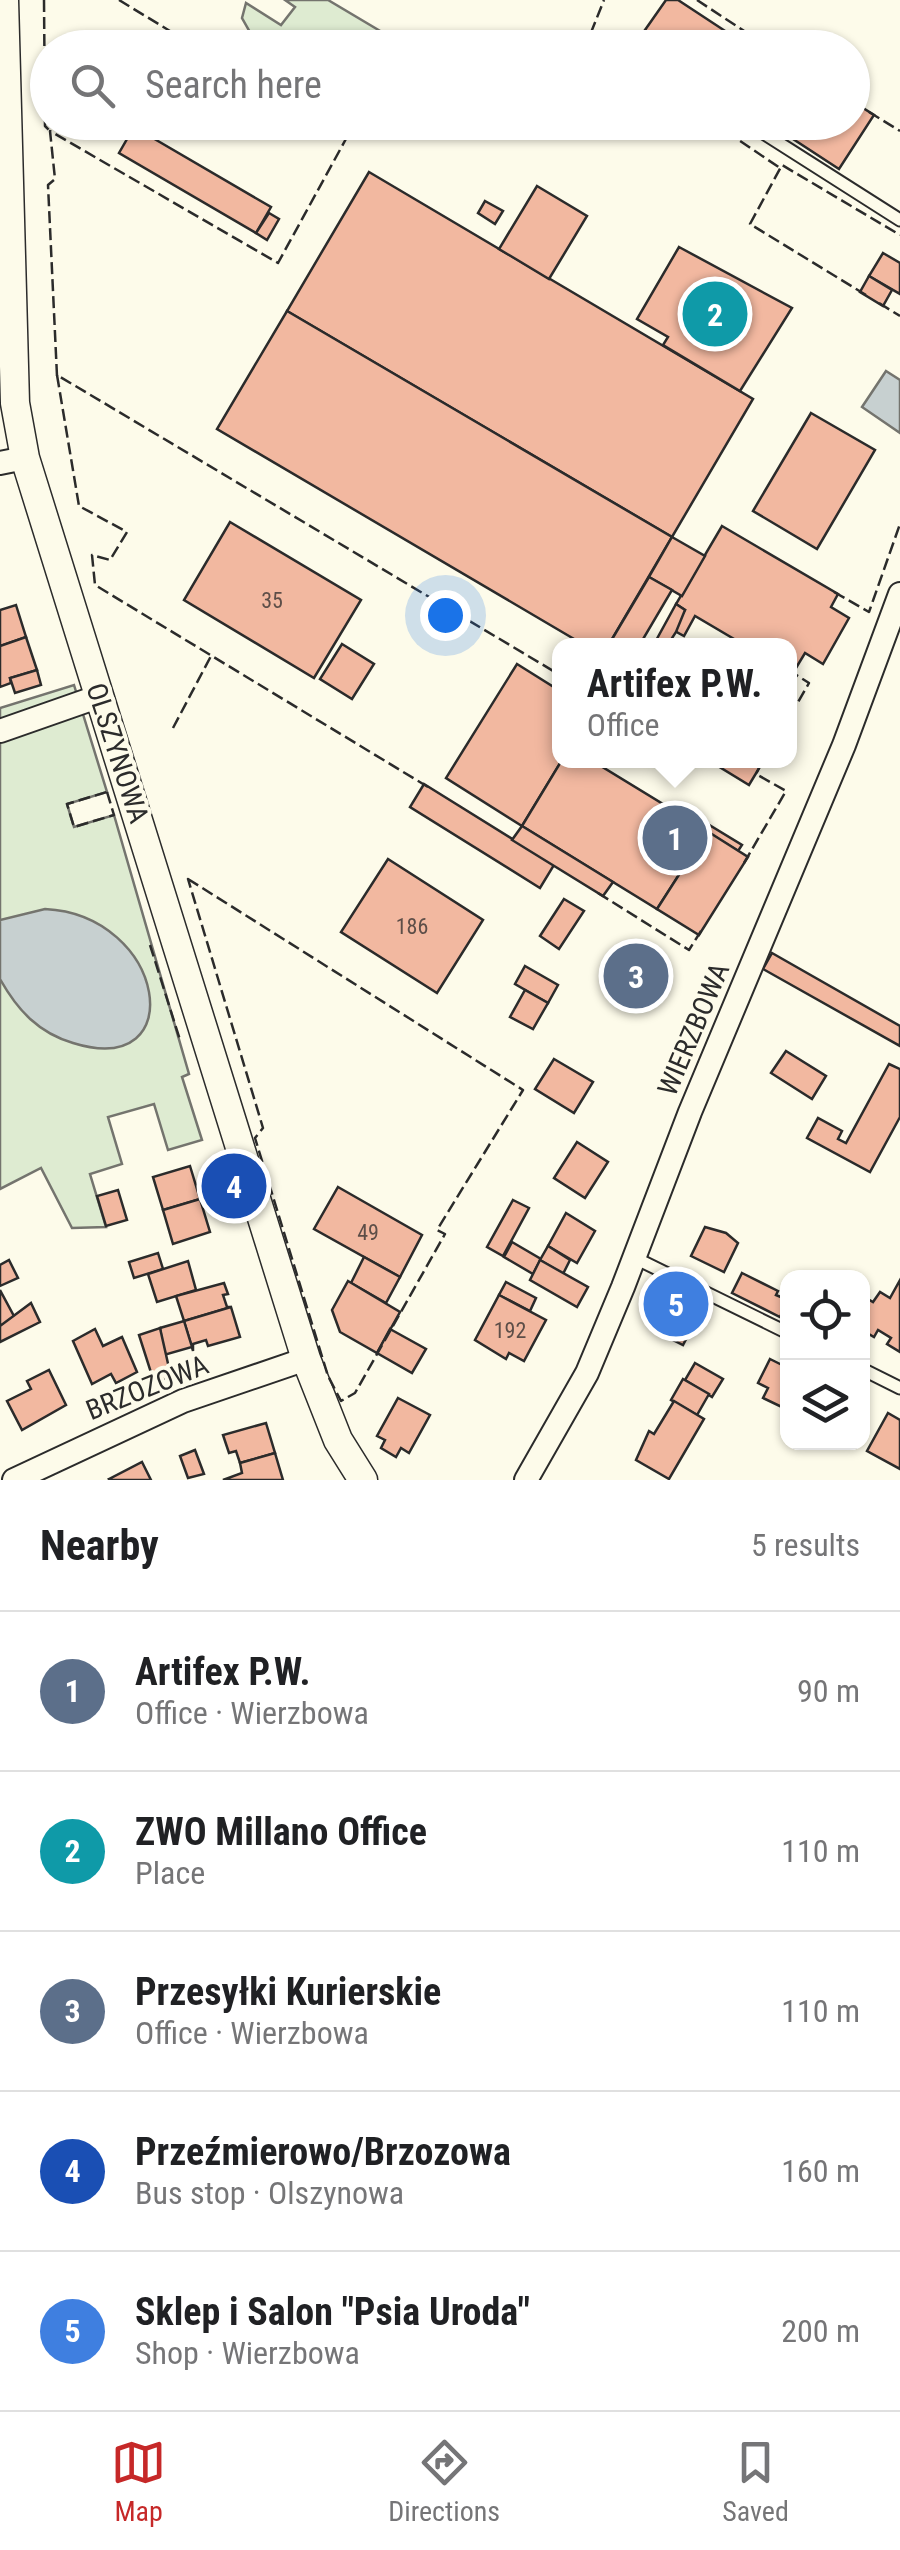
<!DOCTYPE html>
<html lang="en">
<head>
<meta charset="utf-8">
<style>
  body { margin:0; font-family:"Roboto Condensed",sans-serif; background:#f6f6f6; color:#202124 }
  .controls { position:absolute; right:30px; bottom:30px; display:grid; overflow:hidden; border-radius:20px; box-shadow:0 2px 8px #0004 }
  .controls button { width:90px; height:90px; display:grid; place-items:center; padding:0; border:0; border-bottom:2px solid #e0e0e0; background:#fff; color:#202124; font:50px sans-serif }
  .you { position:absolute; left:445px; top:615px; width:35px; height:35px; margin:-25px; border:8px solid #fff; border-radius:50%; background:#1a73e8; box-shadow:0 0 0 15px #1a73e833 }
  .badge { display:grid; place-items:center; width:65px; height:65px; border-radius:50%; background:#c62828; color:#fff; font-size:32px; font-weight:700 }
  .pin { position:absolute; translate:-50% -50%; border:5px solid #fff; box-shadow:0 2px 10px #0006 }
  .popup { position:absolute; left:552px; top:638px; width:245px; height:130px; box-sizing:border-box; display:grid; place-content:center; border-radius:20px; background:#fff; filter:drop-shadow(0 2px 8px #0005); font-size:32px; white-space:nowrap; color:#757577 }
  .popup b { font-size:38px; color:#202124 }
  .popup::after { content:''; position:absolute; left:50%; top:100%; margin-left:-20px; border:20px solid transparent; border-top-color:#fff }
  .list { margin:0; padding:0; list-style:none }
  h2 { display:flex; justify-content:space-between; align-items:center; height:130px; margin:0; padding:0 40px; font-size:42px }
  h2 small { font-size:32px; font-weight:400; color:#757577 }
  .list li { display:grid; grid-template-columns:65px 1fr auto; gap:30px; align-items:center; box-sizing:border-box; height:160px; padding:0 40px; border-top:2px solid #e0e0e0 }
  .list b { display:block; font-size:38px; white-space:nowrap }
  .list p { margin:0; font-size:32px; white-space:nowrap; color:#757577 }
  .list em { font-size:32px; font-style:normal; color:#757577 }
  .icon { flex:none; width:55px; height:55px; fill:none; stroke:currentColor; stroke-width:2; stroke-linecap:round; stroke-linejoin:round }
  .map { position:relative; flex:none; width:900px; height:1480px; overflow:hidden }
  .search { position:absolute; background:#fff; box-shadow:0 2px 8px #0004; left:30px; right:30px; top:30px; height:110px; display:flex; align-items:center; gap:25px; box-sizing:border-box; padding:0 35px; border-radius:55px; color:#757577; font-size:38px }
  .sheet { height:930px; background:#fff }
  nav { display:flex; justify-content:space-around; align-items:center; box-sizing:border-box; height:140px; border-top:2px solid #e0e0e0; background:#fff; font-size:28px; color:#757577 }
  nav a { display:grid; justify-items:center; gap:5px }
  nav .on { color:#c62828 }
  .map>svg:first-child { display:block }
  .green { fill:#deebd1; stroke:#74746e; stroke-width:2.5 }
  .water { fill:#c7d0d0; stroke:#74746e; stroke-width:2.5 }
  .building { fill:#f2b8a0; stroke:#2b2b2b; stroke-width:2.5 }
  .lines { fill:none; stroke-linecap:round; stroke-linejoin:round }
  .service-casing { stroke:#2b2b2b; stroke-width:15 }
  .minor-casing { stroke:#2b2b2b; stroke-width:26 }
  .tertiary-casing { stroke:#2b2b2b; stroke-width:31 }
  .service { stroke:#fdfbea; stroke-width:11 }
  .minor { stroke:#fdfbea; stroke-width:22 }
  .tertiary { stroke:#fdfbea; stroke-width:28 }
  .fence { stroke:#2b2b2b; stroke-width:2.5; stroke-dasharray:12 5; stroke-linecap:butt }
  .labels { text-anchor:middle; stroke-width:8; stroke-linejoin:round; paint-order:stroke }
  .number-label { font-size:22px; fill:#5d4e48 }
  .street-label { font-size:28px; fill:#2b2b2b; stroke:#fdfbea }
</style>
</head>
<body>
<div class="map">
<svg width="900" height="1480" viewBox="0 0 900 1480">
  <rect width="100%" height="100%" fill="#fdfbea"/>
  <!-- green -->
  <g class="green">
    <polygon points="285,0 328,0 407,47 267,47 255,41 242,18 246,3 281,25 295,7"/>
    <polygon points="74,685 107,792 67,804 74,827 114,815 189,1074 182,1077 202,1140 168,1150 154,1104 108,1117 122,1164 90,1174 106,1227 72,1228 41,1168 0,1189 0,708"/>
  </g>
  <!-- water -->
  <g class="water">
    <polygon points="886,371 900,380 900,433 862,407"/>
    <path d="M45 909C166 915 192 1080 73 1043 39 1033 18 1011 0 979V920Z"/>
  </g>
  <!-- building -->
  <g class="building">
    <polygon points="666,0 678,0 748,46 671,48 645,30"/>
    <polygon points="852,101 874,115 839,169 767,122 852,122"/>
    <polygon points="134,127 271,207 256,233 119,153"/>
    <polygon points="369,172 753,399 672,537 287,311"/>
    <polygon points="537,186 587,216 549,279 499,249"/>
    <polygon points="485,201 503,211 495,224 478,213"/>
    <polygon points="269,213 279,219 267,240 256,233"/>
    <polygon points="679,247 792,308 740,391 663,345 668,337 637,319"/>
    <polygon points="883,253 900,263 900,294 869,276"/>
    <polygon points="869,276 892,290 883,306 860,292"/>
    <polygon points="287,311 672,537 608,646 586,646 217,429"/>
    <polygon points="811,413 875,450 817,549 753,511"/>
    <polygon points="230,522 361,600 314,678 184,600"/>
    <polygon points="722,526 838,594 831,607 849,618 823,664 805,653 793,673 790,646 746,646 695,616 684,636 673,630 685,610 676,604"/>
    <polygon points="672,537 705,556 682,596 649,577"/>
    <polygon points="649,577 672,590 639,646 608,646"/>
    <polygon points="676,604 685,610 676,632 667,646 653,646"/>
    <polygon points="16,605 26,637 0,646 0,610"/>
    <polygon points="26,637 37,670 10,678 11,683 0,687 0,646"/>
    <polygon points="342,644 374,664 352,699 320,679"/>
    <polygon points="517,664 560,691 562,760 522,826 446,778"/>
    <polygon points="37,670 41,685 15,693 10,678"/>
    <polygon points="562,760 591,760 707,831 657,909 522,826"/>
    <polygon points="708,760 764,760 749,785"/>
    <polygon points="424,784 554,865 540,888 410,807"/>
    <polygon points="688,812 742,845 738,851 685,818"/>
    <polygon points="522,826 613,882 603,896 512,840"/>
    <polygon points="707,831 748,857 699,935 657,909"/>
    <polygon points="388,859 483,920 437,993 341,932"/>
    <polygon points="564,899 584,911 559,949 540,936"/>
    <polygon points="647,947 662,956 656,965 664,970 642,1004 608,982 630,948 641,955"/>
    <polygon points="772,953 900,1026 900,1046 763,969"/>
    <polygon points="525,966 558,985 548,1003 515,984"/>
    <polygon points="525,990 548,1003 533,1029 510,1017"/>
    <polygon points="786,1051 826,1076 812,1099 771,1073"/>
    <polygon points="554,1059 593,1082 574,1113 535,1089"/>
    <polygon points="889,1064 900,1069 900,1117 870,1172 807,1138 818,1118 842,1131 838,1139 846,1143"/>
    <polygon points="577,1142 608,1162 585,1198 554,1178"/>
    <polygon points="190,1166 200,1199 163,1210 153,1177"/>
    <polygon points="338,1187 422,1235 400,1277 314,1229"/>
    <polygon points="118,1190 127,1220 106,1226 97,1196"/>
    <polygon points="200,1199 210,1232 173,1244 163,1210"/>
    <polygon points="513,1200 529,1208 503,1256 487,1247"/>
    <polygon points="566,1213 595,1231 577,1263 548,1246"/>
    <polygon points="705,1227 726,1233 738,1243 724,1272 691,1256"/>
    <polygon points="512,1242 541,1259 533,1274 504,1257"/>
    <polygon points="548,1246 570,1260 563,1274 540,1260"/>
    <polygon points="158,1253 163,1269 134,1278 129,1262"/>
    <polygon points="364,1257 400,1277 386,1303 351,1283"/>
    <polygon points="9,1260 18,1278 0,1286 0,1265"/>
    <polygon points="540,1260 588,1287 577,1307 530,1280"/>
    <polygon points="188,1261 196,1290 157,1302 148,1274"/>
    <polygon points="742,1273 778,1291 776,1295 788,1300 780,1317 732,1293"/>
    <polygon points="900,1280 900,1352 887,1344 891,1338 878,1330 874,1337 862,1330 866,1298 873,1302 880,1292 890,1298"/>
    <polygon points="348,1281 400,1312 377,1353 340,1332 332,1310"/>
    <polygon points="506,1282 536,1298 530,1311 499,1295"/>
    <polygon points="224,1283 228,1294 223,1295 227,1307 231,1307 184,1321 176,1296"/>
    <polygon points="0,1290 15,1318 0,1326"/>
    <polygon points="670,1293 702,1308 683,1345 651,1329"/>
    <polygon points="499,1295 546,1320 524,1361 509,1353 506,1359 475,1340"/>
    <polygon points="31,1303 40,1322 0,1342 0,1326"/>
    <polygon points="231,1307 240,1337 208,1346 206,1340 193,1344 193,1351 184,1321"/>
    <polygon points="184,1321 192,1347 164,1355 160,1328"/>
    <polygon points="160,1328 171,1377 154,1382 139,1335"/>
    <polygon points="95,1329 103,1346 122,1337 137,1372 116,1383 111,1374 92,1384 73,1341"/>
    <polygon points="390,1329 426,1349 412,1373 377,1353"/>
    <polygon points="770,1359 788,1368 788,1410 763,1398 768,1388 758,1383"/>
    <polygon points="695,1363 723,1379 712,1397 685,1380"/>
    <polygon points="49,1370 66,1405 22,1430 7,1401 31,1389 27,1381"/>
    <polygon points="683,1379 709,1394 697,1415 671,1400"/>
    <polygon points="398,1398 430,1415 409,1453 401,1448 396,1457 381,1448 385,1440 377,1436"/>
    <polygon points="674,1401 704,1419 669,1479 636,1460 649,1431 654,1434"/>
    <polygon points="888,1413 900,1420 900,1469 867,1451"/>
    <polygon points="266,1423 275,1453 240,1463 236,1451 229,1453 223,1435"/>
    <polygon points="195,1450 204,1474 188,1478 180,1456"/>
    <polygon points="275,1453 283,1480 223,1480 242,1473 240,1463"/>
    <polygon points="142,1462 151,1480 110,1480 109,1479"/>
  </g>
  <g class="lines">
    <!-- service casing -->
    <g class="service-casing">
      <g id="service">
        <polyline points="746,122 900,220"/>
        <polyline points="635,1258 788,1333"/>
        <polyline points="862,1369 900,1388"/>
      </g>
    </g>
    <!-- minor casing -->
    <g class="minor-casing">
      <g id="minor">
        <polyline points="0,463 25,458"/>
        <polyline points="0,731 100,696"/>
        <polyline points="14,1480 183,1401 306,1359"/>
        <polyline points="526,1480 587,1373 623,1287 690,1112 844,745 900,594"/>
      </g>
    </g>
    <!-- tertiary casing -->
    <g class="tertiary-casing">
      <polyline id="tertiary" points="4,0 15,403 25,458 306,1359 338,1440 363,1480"/>
    </g>
    <!-- service -->
    <use href="#service" class="service"/>
    <!-- minor -->
    <use href="#minor" class="minor"/>
    <!-- tertiary -->
    <use href="#tertiary" class="tertiary"/>
    <!-- fence -->
    <g class="fence">
      <polyline points="44,0 45,126 50,131"/>
      <polyline points="119,0 198,48"/>
      <polyline points="697,0 770,48"/>
      <polyline points="589,48 586,45 604,0"/>
      <polyline points="869,112 900,131"/>
      <polyline points="712,122 780,168"/>
      <polyline points="866,295 750,224 782,165 900,235"/>
      <polyline points="879,303 900,316"/>
      <polyline points="57,376 48,185 55,179 50,131 278,263 347,137 322,122"/>
      <polyline points="834,592 869,612 900,524"/>
      <polyline points="790,716 809,683 793,673 796,668"/>
      <polyline points="173,728 211,656"/>
      <polyline points="428,787 95,585 92,555 110,560 127,532 79,506 57,375 560,675"/>
      <polygon points="107,792 114,815 74,827 67,804"/>
      <polyline points="744,863 786,791 756,774 759,768"/>
      <polygon points="188,879 523,1090 437,1230 445,1234 355,1393 341,1401 328,1376 255,1138 263,1128"/>
      <polyline points="598,893 689,950 701,931"/>
      <polyline points="150,945 180,1040"/>
    </g>
  </g>
  <g class="labels">
    <!-- number labels -->
    <g class="number-label">
      <text x="272" y="608">35</text>
      <text x="412" y="934">186</text>
      <text x="368" y="1240">49</text>
      <text x="510" y="1338">192</text>
    </g>
    <!-- street labels -->
    <g class="street-label">
      <text transform="translate(118 753) rotate(72)" y="10">OLSZYNOWA</text>
      <text transform="translate(693 1029) rotate(-67)" y="10">WIERZBOWA</text>
      <text transform="translate(147 1387) rotate(-22)" y="10">BRZOZOWA</text>
    </g>
  </g>
</svg>
<div class="controls">
<button><svg class="icon" aria-label="locate" viewBox="0 0 24 24"><circle cx="12" cy="12" r="6"/><path d="M12 2v4M12 18v4M2 12h4M18 12h4"/></svg></button>
<button><svg class="icon" aria-label="layers" viewBox="0 0 24 24"><path d="M12 4l9 5-9 5-9-5zM3 14l9 5 9-5"/></svg></button>
</div>
<div class="you"></div>
<div class="pin badge" style="left:675px;top:838px;background:#5c6f8a">1</div>
<div class="popup"><b>Artifex P.W.</b>Office</div>
<div class="pin badge" style="left:715px;top:314px;background:#0f9aa8">2</div>
<div class="pin badge" style="left:636px;top:976px;background:#5c6f8a">3</div>
<div class="pin badge" style="left:234px;top:1186px;background:#1a4fb4">4</div>
<div class="pin badge" style="left:676px;top:1304px;background:#3f7fe0">5</div>
<div class="search"><svg class="icon" aria-label="search" viewBox="0 0 24 24"><circle cx="10" cy="10" r="6"/><path d="M15 15l6 6"/></svg>Search here</div>
</div>
<section class="sheet">
<h2>Nearby<small>5 results</small></h2>
<ul class="list">
<li><span class="badge" style="background:#5c6f8a">1</span><div><b>Artifex P.W.</b><p>Office · Wierzbowa</p></div><em>90 m</em></li>
<li><span class="badge" style="background:#0f9aa8">2</span><div><b>ZWO Millano Office</b><p>Place</p></div><em>110 m</em></li>
<li><span class="badge" style="background:#5c6f8a">3</span><div><b>Przesyłki Kurierskie</b><p>Office · Wierzbowa</p></div><em>110 m</em></li>
<li><span class="badge" style="background:#1a4fb4">4</span><div><b>Przeźmierowo/Brzozowa</b><p>Bus stop · Olszynowa</p></div><em>160 m</em></li>
<li><span class="badge" style="background:#3f7fe0">5</span><div><b>Sklep i Salon &quot;Psia Uroda&quot;</b><p>Shop · Wierzbowa</p></div><em>200 m</em></li>
</ul>
</section>
<nav>
<a class="on"><svg class="icon" aria-label="map" viewBox="0 0 24 24"><path d="M3 6l6-2 6 2 6-2v14l-6 2-6-2-6 2zM9 4v14M15 6v14"/></svg>Map</a>
<a><svg class="icon" aria-label="directions" viewBox="0 0 24 24"><path d="M12 3l9 9-9 9-9-9zM9 14v-3h6M13 9l2 2-2 2"/></svg>Directions</a>
<a><svg class="icon" aria-label="saved" viewBox="0 0 24 24"><path d="M7 4h10v16l-5-4-5 4z"/></svg>Saved</a>
</nav>
</body>
</html>
